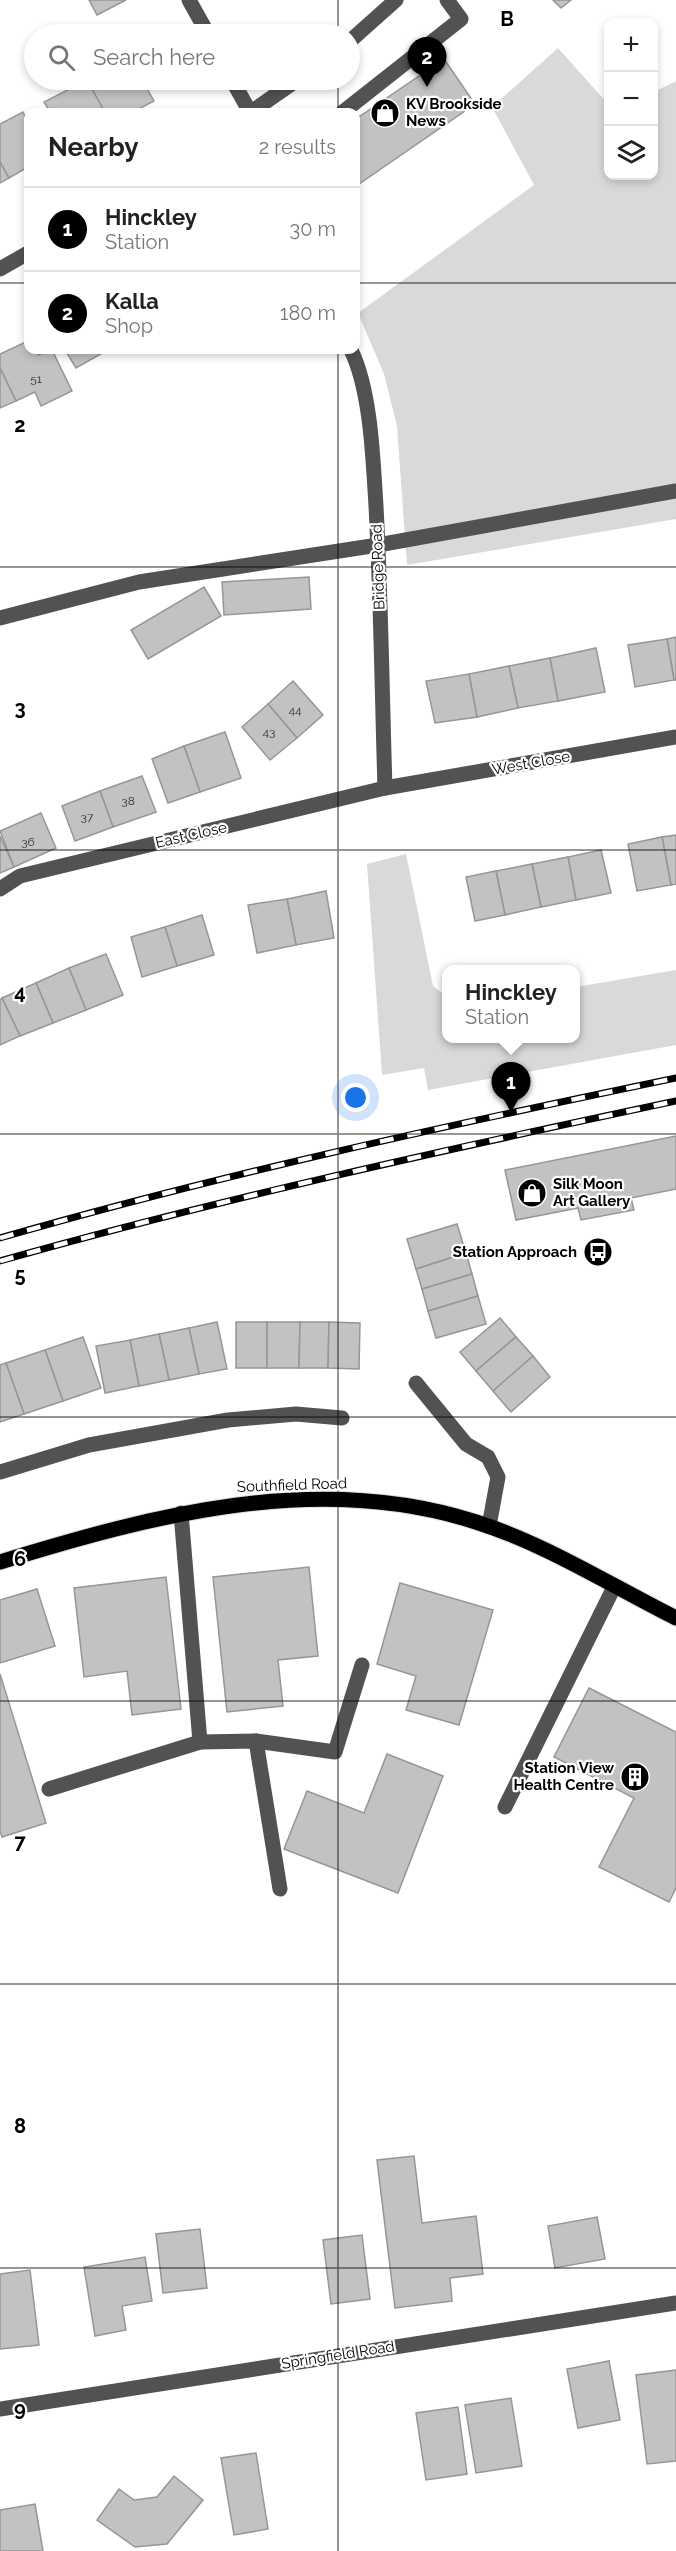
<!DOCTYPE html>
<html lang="en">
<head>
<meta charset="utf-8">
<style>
  body { margin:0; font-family:Raleway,sans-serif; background:#f2f2f2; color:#222 }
  .controls { position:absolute; right:18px; top:18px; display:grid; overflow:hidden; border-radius:12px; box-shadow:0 3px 9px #0003 }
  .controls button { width:54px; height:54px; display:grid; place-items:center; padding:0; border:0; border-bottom:2px solid #e0e0e0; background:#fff; color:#222; font:30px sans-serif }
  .you { position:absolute; left:356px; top:1098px; width:21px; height:21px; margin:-15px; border:4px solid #fff; border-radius:50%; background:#1a73e8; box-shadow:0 0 0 9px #1a73e833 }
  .badge { display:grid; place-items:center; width:39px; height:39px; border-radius:50%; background:#000; color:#fff; font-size:20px; font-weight:700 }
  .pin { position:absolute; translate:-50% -50px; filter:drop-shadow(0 2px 3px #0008) }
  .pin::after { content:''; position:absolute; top:32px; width:21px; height:18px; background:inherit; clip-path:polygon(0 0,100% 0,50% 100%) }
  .popup { position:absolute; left:442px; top:965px; width:138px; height:78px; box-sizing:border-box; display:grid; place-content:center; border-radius:12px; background:#fff; filter:drop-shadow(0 2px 4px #0005); font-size:20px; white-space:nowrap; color:#767676 }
  .popup b { font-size:22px; color:#222 }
  .popup::after { content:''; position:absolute; left:50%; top:100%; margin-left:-12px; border:12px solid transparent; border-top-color:#fff }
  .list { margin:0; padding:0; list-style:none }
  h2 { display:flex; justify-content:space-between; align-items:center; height:78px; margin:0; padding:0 24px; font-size:26px }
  h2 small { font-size:20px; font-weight:400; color:#767676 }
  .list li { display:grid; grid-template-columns:39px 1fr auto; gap:18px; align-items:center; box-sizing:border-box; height:84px; padding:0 24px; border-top:2px solid #e0e0e0 }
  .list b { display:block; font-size:22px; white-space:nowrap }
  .list p { margin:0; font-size:20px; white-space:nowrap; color:#767676 }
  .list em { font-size:20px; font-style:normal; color:#767676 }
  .icon { flex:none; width:33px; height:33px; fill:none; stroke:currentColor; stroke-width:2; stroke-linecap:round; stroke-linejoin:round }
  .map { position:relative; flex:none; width:676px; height:2551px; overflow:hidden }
  .search { position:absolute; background:#fff; box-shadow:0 3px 9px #0003; left:24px; top:24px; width:336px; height:66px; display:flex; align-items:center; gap:15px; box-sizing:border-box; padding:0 21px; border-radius:33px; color:#767676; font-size:22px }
  .panel { position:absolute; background:#fff; box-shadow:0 3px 9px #0003; left:24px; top:108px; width:336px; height:246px; border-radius:12px }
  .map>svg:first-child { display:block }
  .green { fill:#d9d9d9 }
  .building { fill:#c2c2c2; stroke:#969696; stroke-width:1.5 }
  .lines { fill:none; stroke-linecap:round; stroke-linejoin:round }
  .major-casing { stroke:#dbdbdb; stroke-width:17 }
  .minor { stroke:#525252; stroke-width:15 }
  .major { stroke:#000; stroke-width:15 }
  .rail-casing { stroke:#000; stroke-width:7 }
  .rail { stroke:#fff; stroke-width:4.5; stroke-dasharray:14; stroke-linecap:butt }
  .grid { fill:none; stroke:#000; stroke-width:1.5; stroke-opacity:0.55 }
  .labels { text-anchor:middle; stroke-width:4.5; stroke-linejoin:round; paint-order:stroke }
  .number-label { font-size:12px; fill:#303030 }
  .poi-label { font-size:15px; font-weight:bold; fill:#000; stroke:#fff; text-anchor:start }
  .street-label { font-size:15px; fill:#000; stroke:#fff }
  .grid-label { font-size:20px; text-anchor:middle; font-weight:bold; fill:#000; stroke:#fff; stroke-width:4.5; stroke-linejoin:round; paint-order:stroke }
</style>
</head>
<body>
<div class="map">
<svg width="676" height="2551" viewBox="0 0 676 2551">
  <rect width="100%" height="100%" fill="#fff"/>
  <!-- green -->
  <g class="green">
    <polygon points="558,48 608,104 608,176 654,176 654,92 676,81 676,519 407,565 397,426 384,374 358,313 534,185 492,107"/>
    <polygon points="406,854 433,986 446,996 446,1038 576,1038 576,987 676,970 676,1045 428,1090 424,1068 382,1075 367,864"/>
  </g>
  <!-- building -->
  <g class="building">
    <polygon points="89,0 126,0 97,15"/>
    <polygon points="553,0 571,0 561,8"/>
    <polygon points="444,59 475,104 356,186 356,119"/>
    <polygon points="87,80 105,112 50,112 44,102"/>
    <polygon points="87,80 142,80 154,101 133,112 105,112"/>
    <polygon points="23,112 28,123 28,167 9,178 0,162 0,124"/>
    <polygon points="0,162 9,178 0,183"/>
    <polygon points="28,341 28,350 36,350 38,355 52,350 72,391 41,406 35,392 16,401 0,368 0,354"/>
    <polygon points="65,350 105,350 106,351 76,368"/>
    <polygon points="0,368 16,401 0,408"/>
    <polygon points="309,577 311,609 224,615 222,582"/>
    <polygon points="204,587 221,616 148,659 131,630"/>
    <polygon points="676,637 676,680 674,680 667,639"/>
    <polygon points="667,639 674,680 635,687 628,645"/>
    <polygon points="596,648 605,692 558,701 550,658"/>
    <polygon points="550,658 558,701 518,708 509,666"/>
    <polygon points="509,666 518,708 477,717 469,674"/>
    <polygon points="469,674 477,717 435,723 426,681"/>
    <polygon points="293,681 323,715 297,738 268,704"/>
    <polygon points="268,704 297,738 270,760 242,727"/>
    <polygon points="225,732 241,778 200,792 184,746"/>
    <polygon points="184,746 200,792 168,803 152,759"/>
    <polygon points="142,776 156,812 113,827 100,791"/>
    <polygon points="100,791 113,827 75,841 62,806"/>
    <polygon points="41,813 56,848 14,867 0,831"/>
    <polygon points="676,835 676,884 671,885 662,837"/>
    <polygon points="0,836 14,867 0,873"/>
    <polygon points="662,837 671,885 637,891 628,844"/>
    <polygon points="601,850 611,893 576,900 568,857"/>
    <polygon points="568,857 576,900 541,907 532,864"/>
    <polygon points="532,864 541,907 505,915 496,871"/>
    <polygon points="496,871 505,915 475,921 466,877"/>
    <polygon points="326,891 334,938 296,945 287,899"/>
    <polygon points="287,899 296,945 257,953 248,905"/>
    <polygon points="202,915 214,955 177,966 165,927"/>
    <polygon points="165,927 177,966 142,977 131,937"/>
    <polygon points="106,954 123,995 86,1010 69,968"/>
    <polygon points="69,968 86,1010 53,1023 36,983"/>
    <polygon points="36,983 53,1023 20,1036 2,998"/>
    <polygon points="2,998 20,1036 0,1045 0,1000"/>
    <polygon points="676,1136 676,1189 631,1198 634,1210 581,1220 578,1208 516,1220 505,1170"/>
    <polygon points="457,1224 466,1253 416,1269 407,1239"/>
    <polygon points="466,1253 472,1274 422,1289 416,1269"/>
    <polygon points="472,1274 478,1296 428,1311 422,1289"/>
    <polygon points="478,1296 486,1324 436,1338 428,1311"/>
    <polygon points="500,1318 516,1337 476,1371 460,1352"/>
    <polygon points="217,1322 227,1369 199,1374 189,1328"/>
    <rect x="236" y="1322" width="31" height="46"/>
    <polygon points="267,1322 300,1322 299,1368 267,1368"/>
    <polygon points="300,1322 329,1322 328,1368 299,1368"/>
    <polygon points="329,1322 360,1323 359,1369 328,1368"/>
    <polygon points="189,1328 199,1374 169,1380 159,1334"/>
    <polygon points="159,1334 169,1380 139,1386 130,1340"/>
    <polygon points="83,1337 101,1388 63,1401 45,1350"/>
    <polygon points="516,1337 533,1356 493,1391 476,1371"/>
    <polygon points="130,1340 139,1386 105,1393 96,1346"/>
    <polygon points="45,1350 63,1401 24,1414 6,1363"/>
    <polygon points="533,1356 550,1377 511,1412 493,1391"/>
    <polygon points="6,1363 24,1414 0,1422 0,1365"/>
    <polygon points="309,1567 318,1656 278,1660 283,1706 227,1712 213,1577"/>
    <polygon points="166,1577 181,1709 132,1715 127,1671 84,1677 74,1588"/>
    <polygon points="400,1583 493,1610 459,1725 406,1710 416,1676 377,1664"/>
    <polygon points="37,1589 55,1646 0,1663 0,1600"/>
    <polygon points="0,1674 46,1823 2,1837 0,1831"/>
    <polygon points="589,1688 676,1732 676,1888 669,1902 599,1867 634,1798 554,1757"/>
    <polygon points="387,1754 443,1776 398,1893 284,1849 307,1791 364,1813"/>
    <polygon points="414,2156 422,2223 476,2216 483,2274 450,2278 452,2301 395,2308 377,2160"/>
    <polygon points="597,2217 605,2259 555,2268 548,2226"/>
    <polygon points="200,2229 207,2288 163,2293 156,2234"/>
    <polygon points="362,2235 370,2299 331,2304 323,2240"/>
    <polygon points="145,2257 152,2301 122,2306 126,2330 95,2336 84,2267"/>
    <polygon points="30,2270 39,2345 0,2349 0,2274"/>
    <polygon points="609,2361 620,2420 578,2428 567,2369"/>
    <polygon points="676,2370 676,2461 647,2464 636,2375"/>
    <polygon points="511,2398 522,2466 476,2473 465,2405"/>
    <polygon points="458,2407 467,2474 426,2480 416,2413"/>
    <polygon points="256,2453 268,2529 234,2535 221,2458"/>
    <polygon points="174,2476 203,2500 167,2544 135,2547 97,2520 119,2489 134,2500 157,2497"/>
    <polygon points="35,2504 43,2551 0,2551 0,2510"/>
  </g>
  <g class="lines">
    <!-- major casing -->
    <g class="major-casing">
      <path id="major" d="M0 1562C153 1515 317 1471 476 1522 546 1544 610 1585 676 1618"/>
    </g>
    <!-- minor -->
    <g class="minor">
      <polyline points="189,0 208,34"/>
      <polyline points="350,41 396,0"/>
      <polyline points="232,80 250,112"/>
      <polyline points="251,112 297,80"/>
      <polyline points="343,112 461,19 447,0"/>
      <polyline points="0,269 28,253"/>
      <path d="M351 350C371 391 373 460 376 506 381 600 382 694 385 788"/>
      <polyline points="0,618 139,582 378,545 676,491"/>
      <polyline points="0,889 20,876 385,788 676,737"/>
      <polyline points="416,1383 466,1444 488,1457 498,1477 489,1526"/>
      <polyline points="0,1472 89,1445 228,1420 296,1414 342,1418"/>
      <polyline points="256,1741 335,1752 362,1665"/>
      <polyline points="200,1742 256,1741 280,1889"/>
      <polyline points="49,1789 200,1742 181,1513"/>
      <polyline points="505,1807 614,1587"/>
      <polyline points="0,2409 676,2303"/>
    </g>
    <!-- major -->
    <use href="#major" class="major"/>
    <!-- rail casing -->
    <g class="rail-casing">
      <g id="rail">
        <path d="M0 1238C223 1174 449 1125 676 1078"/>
        <path d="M0 1261C223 1198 449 1149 676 1101"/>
      </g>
    </g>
    <!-- rail -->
    <use href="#rail" class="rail"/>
  </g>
  <!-- grid -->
  <path class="grid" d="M338 0V34M338 80V112M0 283H28M356 283H676M338 350V2551M0 567H676M0 850H676M0 1134H676M0 1417H676M0 1701H676M0 1984H676M0 2268H676"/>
  <!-- icons -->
  <defs>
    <g id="shop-disc" transform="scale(1.5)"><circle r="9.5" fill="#000" stroke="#fff"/><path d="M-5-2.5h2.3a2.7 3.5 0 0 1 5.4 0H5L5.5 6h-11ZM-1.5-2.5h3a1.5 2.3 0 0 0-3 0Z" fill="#fff"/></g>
    <g id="bus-disc" transform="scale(1.5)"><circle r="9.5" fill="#000" stroke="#fff"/><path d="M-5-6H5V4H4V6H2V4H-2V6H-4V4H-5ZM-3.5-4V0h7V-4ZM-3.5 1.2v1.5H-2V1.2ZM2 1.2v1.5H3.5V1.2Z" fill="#fff"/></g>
    <g id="building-disc" transform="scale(1.5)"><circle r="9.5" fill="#000" stroke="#fff"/><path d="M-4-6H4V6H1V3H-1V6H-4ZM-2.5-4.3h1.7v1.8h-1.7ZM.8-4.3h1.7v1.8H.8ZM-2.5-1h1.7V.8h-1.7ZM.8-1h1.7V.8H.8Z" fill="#fff"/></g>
  </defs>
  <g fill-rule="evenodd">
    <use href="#shop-disc" x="385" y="113"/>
    <use href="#shop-disc" x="532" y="1193"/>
    <use href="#bus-disc" x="598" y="1252"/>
    <use href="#building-disc" x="635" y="1777"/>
  </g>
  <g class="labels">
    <!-- number labels -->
    <g class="number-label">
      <text x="36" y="383">51</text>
      <text x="295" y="714">44</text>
      <text x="269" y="736">43</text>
      <text x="128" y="805">38</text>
      <text x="87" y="821">37</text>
      <text x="28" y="846">36</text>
    </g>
    <!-- poi labels -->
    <g class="poi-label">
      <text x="406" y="109">KV Brookside<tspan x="406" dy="17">News</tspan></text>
      <text x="553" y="1189">Silk Moon<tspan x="553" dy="17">Art Gallery</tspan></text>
      <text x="577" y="1257" text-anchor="end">Station Approach</text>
      <text x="614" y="1773" text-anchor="end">Station View<tspan x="614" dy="17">Health Centre</tspan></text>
    </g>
    <!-- street labels -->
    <g class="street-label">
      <text transform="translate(378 567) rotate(-92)" y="5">Bridge Road</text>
      <text transform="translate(531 763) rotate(-10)" y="5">West Close</text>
      <text transform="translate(191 835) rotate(-13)" y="5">East Close</text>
      <text transform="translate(292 1485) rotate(-2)" y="5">Southfield Road</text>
      <text transform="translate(338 2355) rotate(-9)" y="5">Springfield Road</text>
    </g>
  </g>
  <g class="grid-label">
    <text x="507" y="26">B</text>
    <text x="20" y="432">2</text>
    <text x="20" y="715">3</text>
    <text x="20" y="999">4</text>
    <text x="20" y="1282">5</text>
    <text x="20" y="1566">6</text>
    <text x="20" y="1849">7</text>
    <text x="20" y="2133">8</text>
    <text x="20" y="2416">9</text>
  </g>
</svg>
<div class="controls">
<button>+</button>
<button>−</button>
<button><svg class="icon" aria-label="layers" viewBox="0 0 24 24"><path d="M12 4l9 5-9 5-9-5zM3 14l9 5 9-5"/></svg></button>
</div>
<div class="you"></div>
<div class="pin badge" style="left:511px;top:1112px">1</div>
<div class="popup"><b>Hinckley</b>Station</div>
<div class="pin badge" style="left:427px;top:87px">2</div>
<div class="search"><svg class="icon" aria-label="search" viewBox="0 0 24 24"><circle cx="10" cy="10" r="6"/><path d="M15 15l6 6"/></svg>Search here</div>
<section class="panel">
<h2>Nearby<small>2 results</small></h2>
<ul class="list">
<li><span class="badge">1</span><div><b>Hinckley</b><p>Station</p></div><em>30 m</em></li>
<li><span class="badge">2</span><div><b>Kalla</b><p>Shop</p></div><em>180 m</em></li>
</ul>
</section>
</div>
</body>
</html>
